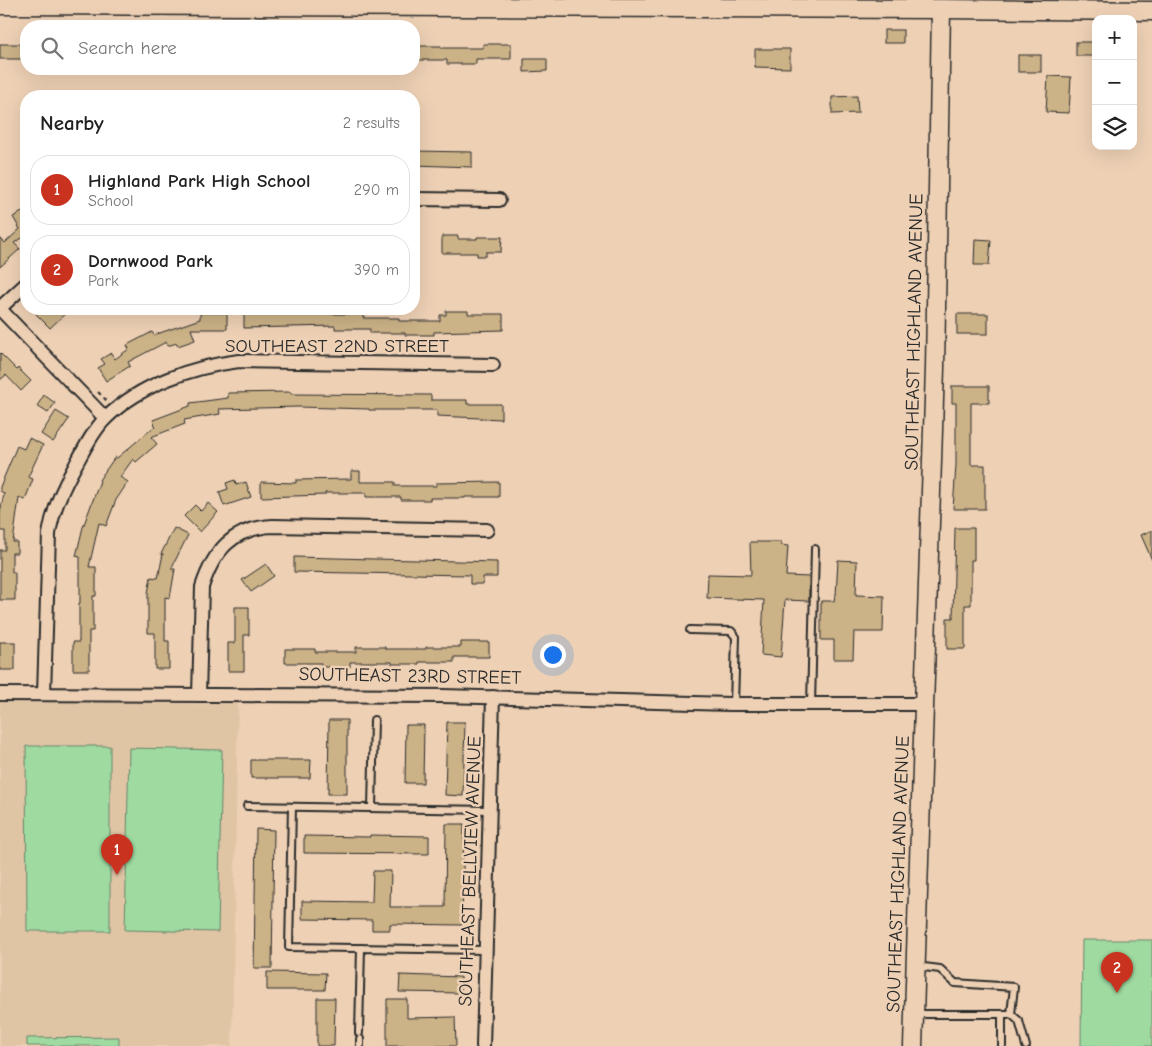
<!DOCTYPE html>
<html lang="en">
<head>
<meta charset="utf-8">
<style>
  body { margin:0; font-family:"Comic Neue",sans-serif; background:#f2f2f2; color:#222 }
  .controls { position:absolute; right:15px; top:15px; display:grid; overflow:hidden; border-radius:10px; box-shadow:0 5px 20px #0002 }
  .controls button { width:45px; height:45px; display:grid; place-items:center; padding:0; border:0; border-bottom:1px solid #e0e0e0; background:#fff; color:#222; font:25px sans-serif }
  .you { position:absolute; left:552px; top:654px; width:18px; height:18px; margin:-12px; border:4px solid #fff; border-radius:50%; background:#1a73e8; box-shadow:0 0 0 8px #1a73e833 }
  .badge { display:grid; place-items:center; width:32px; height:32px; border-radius:50%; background:#c8321e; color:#fff; font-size:16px; font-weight:700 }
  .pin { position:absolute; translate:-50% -41px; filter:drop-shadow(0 1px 2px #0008) }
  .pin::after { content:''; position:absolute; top:26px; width:18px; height:15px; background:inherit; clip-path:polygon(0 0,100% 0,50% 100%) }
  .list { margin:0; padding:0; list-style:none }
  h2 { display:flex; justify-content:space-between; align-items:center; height:65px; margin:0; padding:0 20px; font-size:21px }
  h2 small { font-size:16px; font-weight:400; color:#767676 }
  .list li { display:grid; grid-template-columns:32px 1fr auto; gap:15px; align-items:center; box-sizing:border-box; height:70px; margin:0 10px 10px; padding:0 10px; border:1px solid #e0e0e0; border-radius:20px }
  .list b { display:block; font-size:19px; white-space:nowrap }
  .list p { margin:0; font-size:16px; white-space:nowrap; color:#767676 }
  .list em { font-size:16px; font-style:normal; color:#767676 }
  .icon { flex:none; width:28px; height:28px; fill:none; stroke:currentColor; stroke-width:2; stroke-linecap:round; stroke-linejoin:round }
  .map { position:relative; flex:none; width:1152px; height:1046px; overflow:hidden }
  .search { position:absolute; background:#fff; box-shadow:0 5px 20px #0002; left:20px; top:20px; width:400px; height:55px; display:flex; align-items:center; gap:12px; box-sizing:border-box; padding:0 18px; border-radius:20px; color:#767676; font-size:19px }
  .panel { position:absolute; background:#fff; box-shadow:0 5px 20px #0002; left:20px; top:90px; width:400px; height:225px; border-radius:20px }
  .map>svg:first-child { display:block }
  .built { fill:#e0c5a5 }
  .green { fill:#9fdba1; stroke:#658366 }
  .building { fill:#cbb287; stroke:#2b2b2b }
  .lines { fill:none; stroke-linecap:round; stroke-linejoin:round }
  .lane-casing { stroke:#2b2b2b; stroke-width:10 }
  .street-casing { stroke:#2b2b2b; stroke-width:16 }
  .secondary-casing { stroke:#2b2b2b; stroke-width:21 }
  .path { stroke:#2b2b2b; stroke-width:2; stroke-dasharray:4 4; stroke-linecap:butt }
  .lane { stroke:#eed1b5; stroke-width:6 }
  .street { stroke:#eed1b5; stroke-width:12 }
  .secondary { stroke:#eed1b5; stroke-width:18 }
  .labels { text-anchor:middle; stroke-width:5; stroke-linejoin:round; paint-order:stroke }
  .street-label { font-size:19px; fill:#2b2b2b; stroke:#eed1b5 }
</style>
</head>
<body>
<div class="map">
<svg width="1152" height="1046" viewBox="0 0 1152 1046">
  <rect width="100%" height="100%" fill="#eed1b5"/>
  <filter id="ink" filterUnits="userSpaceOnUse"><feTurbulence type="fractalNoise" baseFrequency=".02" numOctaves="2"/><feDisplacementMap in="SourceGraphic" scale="10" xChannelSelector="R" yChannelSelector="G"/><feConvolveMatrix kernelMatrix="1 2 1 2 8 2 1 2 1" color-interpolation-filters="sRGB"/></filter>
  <g filter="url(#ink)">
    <!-- built -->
    <polygon class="built" points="0,702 238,704 232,1046 0,1046"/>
    <!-- green -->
    <g class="green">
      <polygon points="26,746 110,746 110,931 27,931"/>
      <polygon points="129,748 222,750 218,932 125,930"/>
      <polygon points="1082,940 1152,940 1152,1046 1081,1046"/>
      <polygon points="119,1037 119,1046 27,1046 27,1038"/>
    </g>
    <!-- building -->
    <g class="building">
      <rect x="884" y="30" width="19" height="13"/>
      <rect x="1076" y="42" width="20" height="14"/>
      <rect x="0" y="44" width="25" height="15"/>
      <polygon points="483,44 511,44 511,59 476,59 476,64 447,64 447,60 414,60 414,46 441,46 441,48 483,48"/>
      <polygon points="755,49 790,49 790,68 755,67"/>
      <rect x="1018" y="55" width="23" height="17"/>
      <polygon points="524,59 547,59 547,71 524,72"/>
      <polygon points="1048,76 1071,77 1069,113 1046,112"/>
      <polygon points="857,96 858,113 832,114 832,97"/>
      <polygon points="414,151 472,152 472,167 414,165"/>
      <polygon points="26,210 26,240 24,237 14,243 20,249 0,267 0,238 5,243 20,229 13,217"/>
      <polygon points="442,236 458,236 458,239 477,239 477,237 502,237 501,252 486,252 486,256 477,256 477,253 442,253"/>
      <polygon points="975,239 991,240 989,265 974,265"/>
      <polygon points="41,309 70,309 50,328 36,314"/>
      <polygon points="244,309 259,309 259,312 329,311 329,314 363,314 363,318 399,318 399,321 440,321 440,315 446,315 446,311 468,311 468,314 503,314 503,330 434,332 434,335 405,335 405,333 370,333 370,329 335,329 335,326 244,328"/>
      <polygon points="200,313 227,313 227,329 191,329 195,340 178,346 177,343 167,346 166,342 128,362 130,366 106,381 98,368 105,364 101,359 111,353 115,359 129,349 127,345 152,332 154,335 200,319"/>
      <rect x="957" y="314" width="31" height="20"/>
      <polygon points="0,353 17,370 18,368 31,381 21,391 6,375 0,380"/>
      <polygon points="952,386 989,386 989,403 971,403 971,465 985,465 985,509 953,509 956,465 956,403 952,403"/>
      <polygon points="291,392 291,394 431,395 431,400 467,400 467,404 501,404 501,419 437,416 437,410 369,410 369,409 298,407 219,409 220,414 184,420 185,424 151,437 157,444 136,462 133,459 120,477 128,482 116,500 106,526 99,523 89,567 96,567 96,596 93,596 93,631 89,631 89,670 73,670 73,642 79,642 79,603 80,603 80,557 76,556 83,527 100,481 99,480 115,457 117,458 155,426 153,420 190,406 190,403 228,398 228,393"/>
      <polygon points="44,395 55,403 48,413 37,406"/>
      <polygon points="56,411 69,419 53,442 41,434"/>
      <polygon points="29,438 43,445 28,477 33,479 25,500 19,498 13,542 17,542 17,553 12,553 12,572 15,572 15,600 0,600 0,550 5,550 5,531 0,531 0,513 4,493 0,491 0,487 17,446 24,449"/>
      <polygon points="351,471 360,471 360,482 395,482 395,486 436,486 436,483 499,482 499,497 465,497 465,498 430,498 430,500 401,500 401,497 366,497 366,493 325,493 325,495 261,497 261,482 296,483 296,480 351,479"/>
      <polygon points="235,480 236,485 246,482 251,497 224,506 219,492 228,489 226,483"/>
      <polygon points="208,503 218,512 200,532 184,516 195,505 201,511"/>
      <polygon points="174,528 188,535 171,569 175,569 170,598 165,597 165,641 169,641 169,669 155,669 155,633 148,633 148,593 151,577 158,578 163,554 161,554"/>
      <polygon points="955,528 974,528 974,560 971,560 971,605 965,605 965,649 947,649 947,618 953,618"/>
      <polygon points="1152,530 1152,560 1141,535"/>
      <polygon points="750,542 781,542 781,545 788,546 786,576 809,577 809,601 785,600 781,657 761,655 764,600 707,598 708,574 751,575"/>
      <polygon points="294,557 497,562 497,577 483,577 483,584 470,584 470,575 294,572"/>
      <polygon points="838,560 857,561 856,595 884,596 883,632 854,632 853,659 834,659 834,640 821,640 821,601 834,601 835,595 836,595"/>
      <polygon points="266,564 274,576 251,592 242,580"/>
      <polygon points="235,607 249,607 249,635 244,635 244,671 228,671 228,643 235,643"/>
      <rect x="0" y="642" width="15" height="28"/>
      <polygon points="461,642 489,642 489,657 454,657 454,662 419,662 419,664 392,664 392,662 350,662 350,667 321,667 321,663 285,663 285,649 315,649 315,652 356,652 356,647 385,647 385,649 426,649 426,647 461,647"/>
      <polygon points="329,720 347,720 347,794 328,794"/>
      <polygon points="447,722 465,722 463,796 445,795"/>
      <polygon points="406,725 424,725 423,783 405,783"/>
      <polygon points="251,760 311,760 310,778 251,778"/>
      <polygon points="446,824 464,824 462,925 390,924 390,930 372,930 372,920 302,919 302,901 372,902 373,871 391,871 390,907 445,907"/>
      <polygon points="256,829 274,830 272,968 254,968"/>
      <polygon points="370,835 429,836 429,854 304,853 304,836 370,837"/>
      <polygon points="267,972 326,973 325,990 267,990"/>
      <polygon points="400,975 461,977 461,993 399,992"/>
      <polygon points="317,998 335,998 334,1046 317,1046"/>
      <polygon points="387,999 407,999 407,1018 455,1017 456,1046 387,1046"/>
    </g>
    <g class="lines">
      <!-- lane casing -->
      <g class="lane-casing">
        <g id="lane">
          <polyline points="690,630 731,631 736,637 734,704"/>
          <polyline points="811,704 815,549"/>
          <polyline points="247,806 490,810"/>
          <polyline points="292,807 289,947 486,950"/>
          <polyline points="372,808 374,720"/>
          <polyline points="915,1014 1011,1014 1014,987 955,983 940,969 916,966"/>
          <polyline points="1011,1014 1019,1021 1026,1046"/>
          <polyline points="359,1033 361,948"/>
          <polyline points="360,1046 360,1039"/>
          <polyline points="1002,1046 1002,1014"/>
        </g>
      </g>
      <!-- street casing -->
      <g class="street-casing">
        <g id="street">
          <polyline points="414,199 499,200"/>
          <polyline points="0,308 26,284"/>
          <polyline points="0,309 105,418"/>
          <polyline points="0,694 443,696 730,704 923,704"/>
          <path d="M44 694 49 534C53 509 63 488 75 466 83 451 94 429 106 418 141 384 192 367 239 361L493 365"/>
          <path d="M199 695 202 587C214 550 233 528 273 526L487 530"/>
          <polyline points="483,1046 493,697"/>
        </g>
      </g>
      <!-- secondary casing -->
      <g class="secondary-casing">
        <g id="secondary">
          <polyline points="0,5 941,9 1152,11"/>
          <polyline points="913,1046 935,368 941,9"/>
        </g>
      </g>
      <!-- path -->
      <polyline class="path" points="98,392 107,401"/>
      <!-- lane -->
      <use href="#lane" class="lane"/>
      <!-- street -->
      <use href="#street" class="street"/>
      <!-- secondary -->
      <use href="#secondary" class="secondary"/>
    </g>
  </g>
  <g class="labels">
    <!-- street labels -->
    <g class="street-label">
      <text transform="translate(913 332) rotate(-89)" y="7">SOUTHEAST HIGHLAND AVENUE</text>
      <text x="337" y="352">SOUTHEAST 22ND STREET</text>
      <text transform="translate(410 675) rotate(1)" y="7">SOUTHEAST 23RD STREET</text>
      <text transform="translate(469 871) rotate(-88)" y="7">SOUTHEAST BELLVIEW AVENUE</text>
      <text transform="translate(897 874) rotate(-88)" y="7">SOUTHEAST HIGHLAND AVENUE</text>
    </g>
  </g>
</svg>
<div class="controls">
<button>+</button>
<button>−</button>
<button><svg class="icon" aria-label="layers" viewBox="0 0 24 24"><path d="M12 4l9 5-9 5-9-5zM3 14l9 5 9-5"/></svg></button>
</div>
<div class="you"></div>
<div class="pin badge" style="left:117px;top:875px">1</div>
<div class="pin badge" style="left:1117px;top:993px">2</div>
<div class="search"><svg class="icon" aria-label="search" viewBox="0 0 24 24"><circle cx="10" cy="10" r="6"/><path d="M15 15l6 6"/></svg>Search here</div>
<section class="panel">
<h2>Nearby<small>2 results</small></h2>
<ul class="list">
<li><span class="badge">1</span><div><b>Highland Park High School</b><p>School</p></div><em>290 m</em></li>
<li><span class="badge">2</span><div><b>Dornwood Park</b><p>Park</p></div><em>390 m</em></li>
</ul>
</section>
</div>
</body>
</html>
